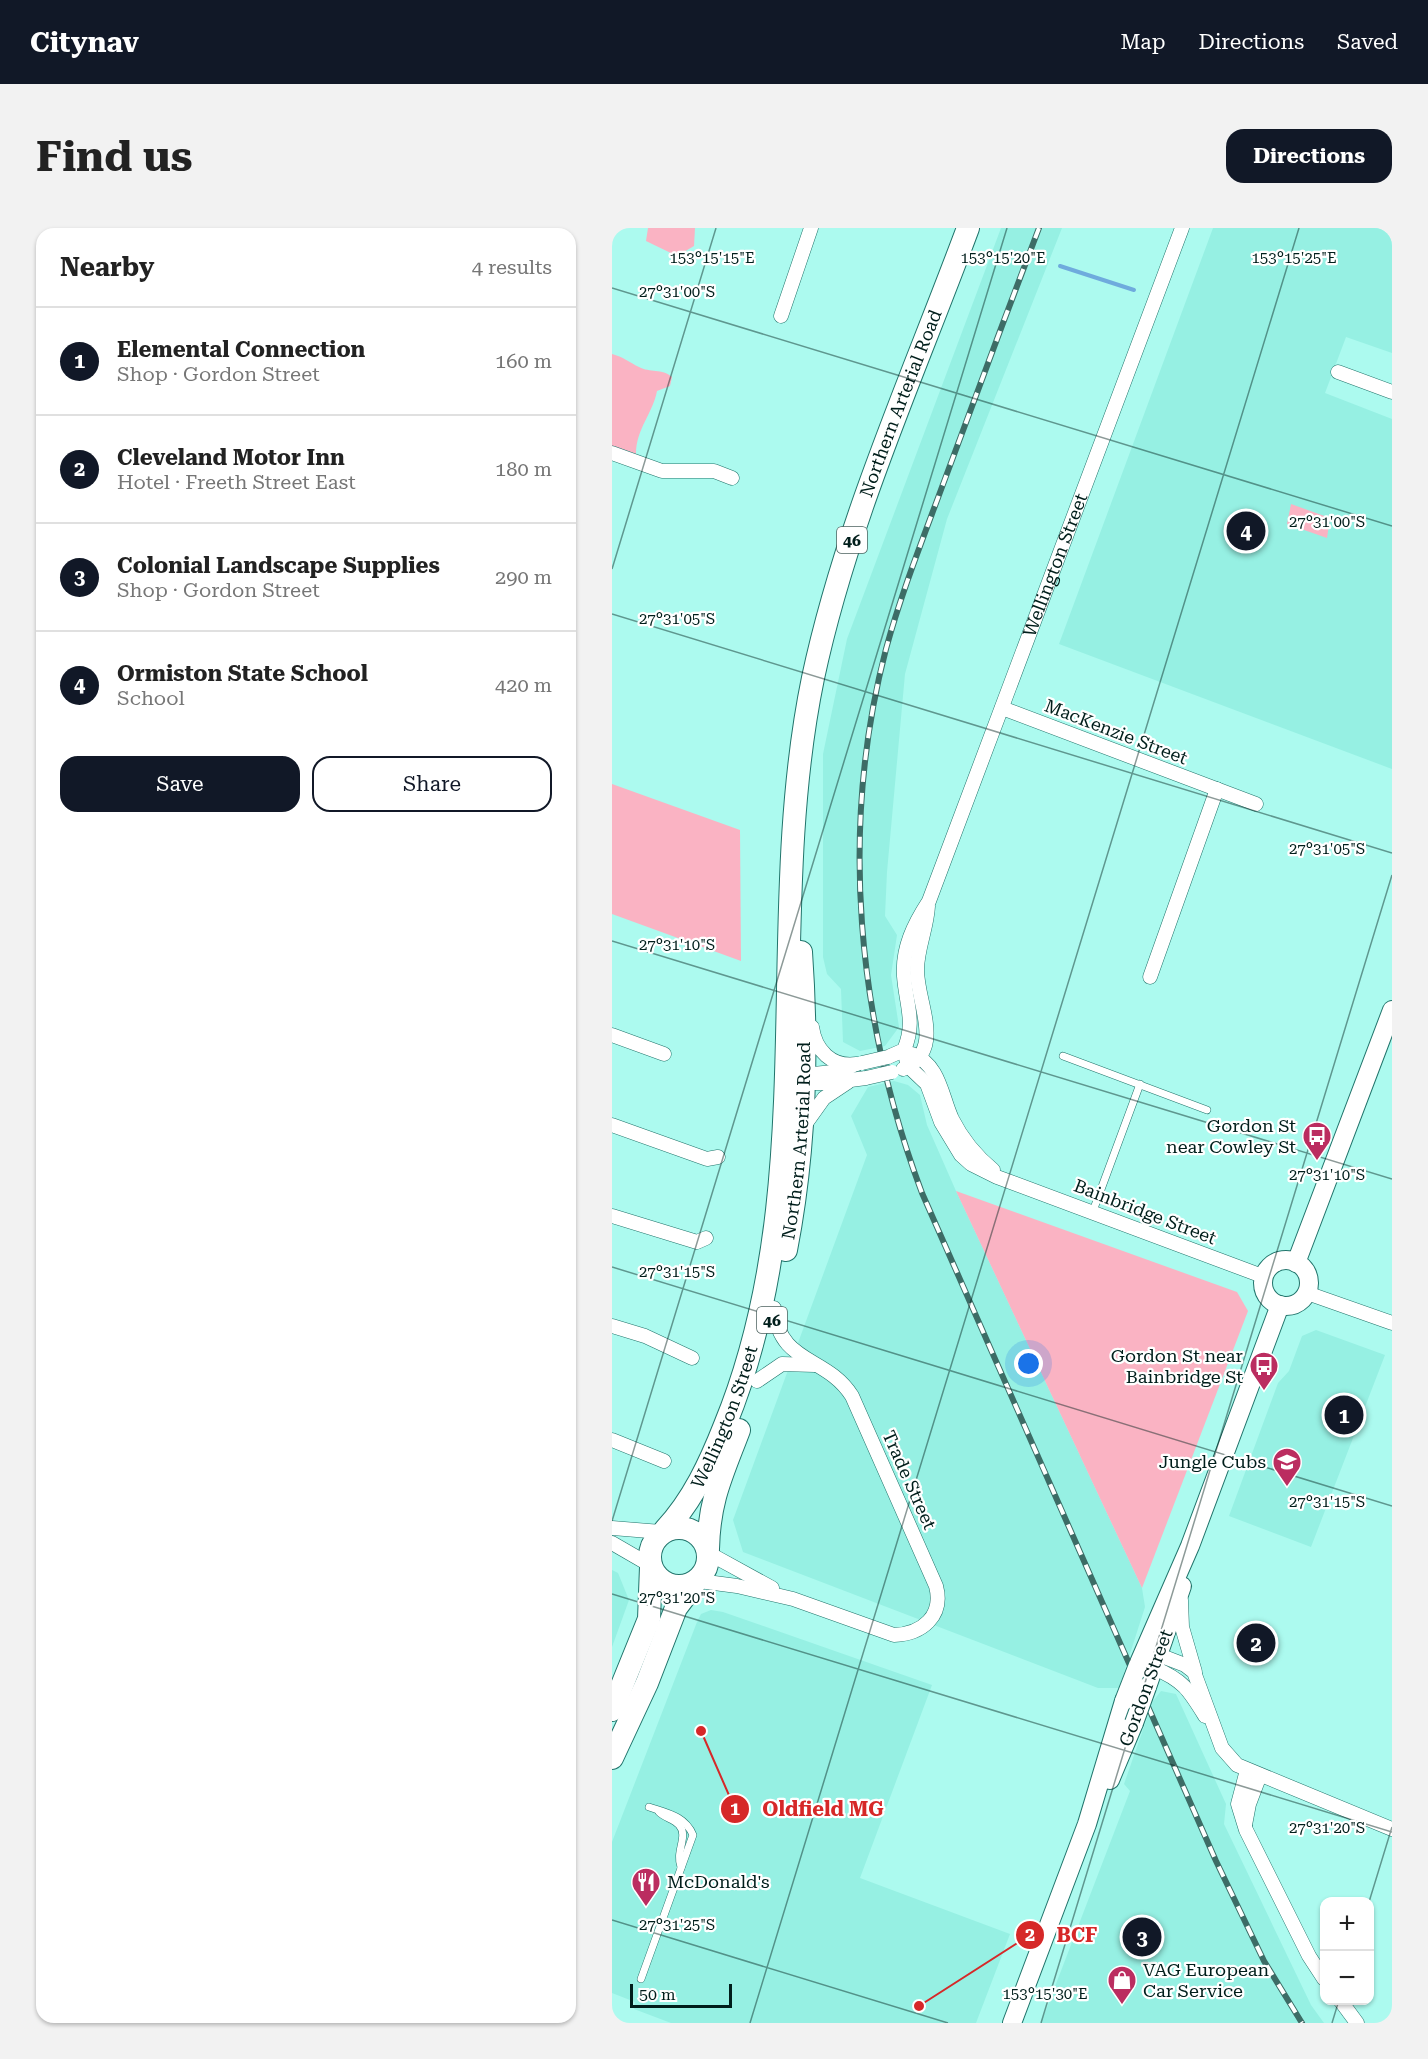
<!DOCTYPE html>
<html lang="en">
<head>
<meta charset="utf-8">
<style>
  body { margin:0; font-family:"Roboto Serif",serif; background:#f2f2f2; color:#222 }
  .controls { position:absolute; right:18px; bottom:18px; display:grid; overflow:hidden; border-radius:12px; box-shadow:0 2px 4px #0004 }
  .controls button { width:54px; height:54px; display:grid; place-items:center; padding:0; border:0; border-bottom:2px solid #e0e0e0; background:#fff; color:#222; font:30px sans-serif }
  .scale { position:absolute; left:18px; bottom:15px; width:102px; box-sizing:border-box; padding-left:6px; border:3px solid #001e1b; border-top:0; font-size:16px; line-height:21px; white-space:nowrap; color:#001e1b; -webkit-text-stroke:4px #fff; paint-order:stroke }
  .you { position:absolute; left:417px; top:1136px; width:21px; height:21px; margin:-15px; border:4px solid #fff; border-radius:50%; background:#1a73e8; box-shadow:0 0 0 9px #1a73e833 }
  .badge { display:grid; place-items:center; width:39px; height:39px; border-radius:50%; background:#111827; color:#fff; font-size:20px; font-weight:700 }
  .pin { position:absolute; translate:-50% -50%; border:3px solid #fff; box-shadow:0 2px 6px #0006 }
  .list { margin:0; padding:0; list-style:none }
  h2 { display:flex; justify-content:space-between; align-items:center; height:78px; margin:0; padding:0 24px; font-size:26px }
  h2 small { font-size:20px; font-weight:400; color:#767676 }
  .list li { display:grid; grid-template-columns:39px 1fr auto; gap:18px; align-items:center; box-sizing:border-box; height:108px; padding:0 24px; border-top:2px solid #e0e0e0 }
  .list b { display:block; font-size:22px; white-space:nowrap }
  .list p { margin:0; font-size:20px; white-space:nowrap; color:#767676 }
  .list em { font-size:20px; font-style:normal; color:#767676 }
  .actions { display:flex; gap:12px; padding:18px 24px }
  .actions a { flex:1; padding:14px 0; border:2px solid #111827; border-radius:18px; text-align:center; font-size:21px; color:#111827 }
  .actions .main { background:#111827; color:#fff }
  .map { position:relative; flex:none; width:780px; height:1795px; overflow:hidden; border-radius:18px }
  header { display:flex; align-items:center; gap:36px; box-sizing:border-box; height:84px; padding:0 30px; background:#111827; color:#fff }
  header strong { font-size:28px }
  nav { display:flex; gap:33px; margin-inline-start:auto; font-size:21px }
  .intro { display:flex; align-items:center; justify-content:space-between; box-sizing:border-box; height:144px; padding:0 36px }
  h1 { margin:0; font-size:42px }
  .button { padding:15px 27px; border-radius:18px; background:#111827; color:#fff; font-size:21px; font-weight:700 }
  main { display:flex; gap:36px; padding:0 36px }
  aside { flex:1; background:#fff; border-radius:18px; box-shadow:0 2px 4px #0004 }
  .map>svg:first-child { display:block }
  .built { fill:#96f0e3 }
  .green { fill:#fab3c3 }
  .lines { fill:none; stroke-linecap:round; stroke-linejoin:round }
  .stream { stroke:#6fabdd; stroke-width:4 }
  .service-casing { stroke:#21746b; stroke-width:8 }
  .minor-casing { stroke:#21746b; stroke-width:15 }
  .tertiary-casing { stroke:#21746b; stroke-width:20 }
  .primary-casing { stroke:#21746b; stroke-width:24 }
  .service { stroke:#fff; stroke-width:7 }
  .minor { stroke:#fff; stroke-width:14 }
  .tertiary { stroke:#fff; stroke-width:18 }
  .primary { stroke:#fff; stroke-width:22 }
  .rail-casing { stroke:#3d6c66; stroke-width:6 }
  .rail { stroke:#fff; stroke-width:4; stroke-dasharray:11; stroke-linecap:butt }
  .minor-bridge-casing { stroke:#21746b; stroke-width:15; stroke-linecap:butt }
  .tertiary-bridge-casing { stroke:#21746b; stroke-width:20; stroke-linecap:butt }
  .minor-bridge { stroke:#fff; stroke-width:14 }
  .tertiary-bridge { stroke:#fff; stroke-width:18 }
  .ticks { fill:none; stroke:#001e1b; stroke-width:1.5; stroke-opacity:0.45 }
  .labels { text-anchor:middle; stroke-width:4.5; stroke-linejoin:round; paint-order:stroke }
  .shield { fill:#fff; stroke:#4c625f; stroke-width:1.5 }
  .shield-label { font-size:16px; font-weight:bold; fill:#001e1b }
  .street-label { font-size:18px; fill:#001e1b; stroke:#fff }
  .poi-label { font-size:18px; fill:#001e1b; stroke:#fff; text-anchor:end }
  .ticks-label { font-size:15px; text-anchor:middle; fill:#001e1b; stroke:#fff; stroke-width:4.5; stroke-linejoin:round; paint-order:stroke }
  .leader { fill:none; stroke:#d62828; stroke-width:2 }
  .callout-dot { fill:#d62828; stroke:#fff; stroke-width:2 }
  .mark-label { font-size:18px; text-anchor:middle; font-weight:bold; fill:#fff }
  .callout-label { font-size:20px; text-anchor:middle; font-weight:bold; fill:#d62828; stroke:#fff; stroke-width:4.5; stroke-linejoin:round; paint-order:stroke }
</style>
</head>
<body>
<header>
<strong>Citynav</strong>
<nav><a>Map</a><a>Directions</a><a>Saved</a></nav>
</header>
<div class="intro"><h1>Find us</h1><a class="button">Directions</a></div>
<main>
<aside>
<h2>Nearby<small>4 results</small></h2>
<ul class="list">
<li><span class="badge">1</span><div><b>Elemental Connection</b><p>Shop · Gordon Street</p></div><em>160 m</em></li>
<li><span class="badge">2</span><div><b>Cleveland Motor Inn</b><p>Hotel · Freeth Street East</p></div><em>180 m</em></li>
<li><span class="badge">3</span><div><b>Colonial Landscape Supplies</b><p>Shop · Gordon Street</p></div><em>290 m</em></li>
<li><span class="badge">4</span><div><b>Ormiston State School</b><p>School</p></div><em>420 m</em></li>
</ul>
<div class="actions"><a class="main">Save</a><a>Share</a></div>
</aside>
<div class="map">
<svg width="780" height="1795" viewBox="0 0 780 1795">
  <rect width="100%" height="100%" fill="#acfaef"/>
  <!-- built -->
  <g class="built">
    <polygon points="389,0 450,0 335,291 293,446 275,644 273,688 285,707 279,747 287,799 273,818 248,823 231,814 229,761 215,746 211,729 211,526 235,411"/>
    <polygon points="601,0 780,0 780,125 734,109 713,165 780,191 780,541 447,416"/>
    <polygon points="282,853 296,857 308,867 315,897 344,963 530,1360 533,1379 507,1460 486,1460 131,1324 121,1292 255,927 239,888 256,859"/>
    <polygon points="704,1102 773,1127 699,1319 617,1288 666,1155 677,1143 690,1108"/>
    <polygon points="0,1342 6,1345 17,1372 0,1419"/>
    <polygon points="99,1382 111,1384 320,1457 248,1650 398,1706 364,1795 59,1795 22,1781 23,1774 0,1765 0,1614 85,1394 89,1386"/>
    <polygon points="549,1463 564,1466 614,1576 612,1596 699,1777 712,1795 429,1795 518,1563 512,1556 541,1473"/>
  </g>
  <!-- green -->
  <g class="green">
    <polygon points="36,0 83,0 82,18 65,28 34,13"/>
    <path d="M0 126C11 129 17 134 27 139 38 145 50 140 60 149L58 158 45 163C41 185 24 201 24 226L0 218Z"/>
    <polygon points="679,276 718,290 715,310 675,296"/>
    <polygon points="0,556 128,602 129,733 0,686"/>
    <polygon points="344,963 625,1064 636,1083 530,1360"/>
  </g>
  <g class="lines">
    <!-- stream -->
    <polyline class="stream" points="448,38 522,62"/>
    <!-- service casing -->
    <g class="service-casing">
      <g id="service">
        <polyline points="451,828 595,882"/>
        <polyline points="481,983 528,856"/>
        <path d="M47 1584C53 1590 62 1591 67 1597 77 1608 63 1623 69 1639"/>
        <path d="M29 1751 81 1607C73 1588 55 1585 37 1579"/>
      </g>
    </g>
    <!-- minor casing -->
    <g class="minor-casing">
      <g id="minor">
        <polyline points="169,88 199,0"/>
        <polyline points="726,144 780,164"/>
        <polyline points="0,225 50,243 102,243 120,250"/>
        <polyline points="390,480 644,576"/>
        <polyline points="538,749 605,561"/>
        <path d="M200 799C203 822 220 840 245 836"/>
        <polyline points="0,807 52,826"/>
        <polyline points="292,822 296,838 315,856 329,894 349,927 359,936 385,949 653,1049"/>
        <path d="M300 826C328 837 329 867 340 891 350 911 364 928 381 942"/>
        <path id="s1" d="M276 829 292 822C304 794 294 777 292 748 290 720 302 696 317 673L570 0"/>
        <path d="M291 841C334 822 305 776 305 742 305 720 315 700 316 678"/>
        <polyline points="192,847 221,844 240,838"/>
        <polyline points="192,855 215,855 254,850"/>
        <polyline points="0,897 95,931 106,929"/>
        <polyline points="192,898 212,870 236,854"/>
        <polyline points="0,988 85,1014 94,1010"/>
        <polyline points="695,1065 780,1095"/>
        <polyline points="0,1098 33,1108 80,1130"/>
        <polyline points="145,1153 170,1136 203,1137"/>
        <polyline points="0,1212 52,1233"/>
        <polyline points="0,1300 49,1304"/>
        <polyline points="0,1315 38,1337"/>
        <polyline points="98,1326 160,1360"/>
        <path d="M87 1353 125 1358 181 1371 282 1407C310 1406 332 1388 324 1358L240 1168C214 1127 167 1137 162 1080"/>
        <polyline points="569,1372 570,1399 583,1444"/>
        <polyline points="547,1427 573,1437 582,1444 610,1520 625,1537 780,1601"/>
        <path d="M542 1440C571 1452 577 1462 593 1488"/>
        <polyline points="635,1542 626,1576 634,1602 697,1728 712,1751"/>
        <polyline points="633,1597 637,1576 648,1547"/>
        <polyline points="728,1772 745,1795"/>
      </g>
    </g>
    <!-- tertiary casing -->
    <g class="tertiary-casing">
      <g id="tertiary">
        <circle cx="674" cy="1055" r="23"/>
        <polyline points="684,1035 780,782"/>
        <polyline points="526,1437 578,1318 668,1077"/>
        <polyline points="535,1459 570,1358"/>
        <polyline points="498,1552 522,1495"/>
        <polyline points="400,1795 475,1596 512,1473"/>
      </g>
    </g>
    <!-- primary casing -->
    <g class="primary-casing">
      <g id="primary">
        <path id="s2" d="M174 1022C193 924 196 823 189 724"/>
        <circle cx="67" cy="1329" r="29"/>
        <path id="s3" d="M53 1302C81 1272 98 1235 113 1197 211 958 150 697 201 450 234 295 301 148 356 0"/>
        <path d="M96 1321C97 1272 110 1247 127 1202"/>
        <polyline points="0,1482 37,1391 39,1339"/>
        <polyline points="0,1530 35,1455 64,1380 82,1356"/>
      </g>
    </g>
    <!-- service -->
    <use href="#service" class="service"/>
    <!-- minor -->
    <use href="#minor" class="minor"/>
    <!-- tertiary -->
    <use href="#tertiary" class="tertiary"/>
    <!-- primary -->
    <use href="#primary" class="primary"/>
    <!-- rail casing -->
    <g class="rail-casing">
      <path id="rail" d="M427 0C394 86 362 173 330 259 310 313 289 366 274 421 227 601 245 792 310 965L604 1633 652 1733 690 1795"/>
    </g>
    <!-- rail -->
    <use href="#rail" class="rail"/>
    <!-- minor-bridge casing -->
    <g class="minor-bridge-casing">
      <g id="minor-bridge">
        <polyline points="250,835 276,829"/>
        <polyline points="254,850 280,844"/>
      </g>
    </g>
    <!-- tertiary-bridge casing -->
    <g class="tertiary-bridge-casing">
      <g id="tertiary-bridge">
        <polyline points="512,1473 526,1437"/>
        <polyline points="522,1495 535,1459"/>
      </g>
    </g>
    <!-- minor-bridge -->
    <use href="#minor-bridge" class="minor-bridge"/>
    <!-- tertiary-bridge -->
    <use href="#tertiary-bridge" class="tertiary-bridge"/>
  </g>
  <!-- ticks -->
  <path class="ticks" d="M0 60 780 298M0 341 104 0M0 386 780 625M0 713 780 951M0 1039 780 1278M0 1293 395 0M0 1366 780 1604M757 1674 780 1599M0 1692 336 1795M138 1795 687 0M429 1795 780 647M720 1795 727 1772"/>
  <!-- icons -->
  <defs>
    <g id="bus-pin" transform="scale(1.5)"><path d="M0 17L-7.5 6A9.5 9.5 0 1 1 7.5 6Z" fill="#bb2d60" stroke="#fff"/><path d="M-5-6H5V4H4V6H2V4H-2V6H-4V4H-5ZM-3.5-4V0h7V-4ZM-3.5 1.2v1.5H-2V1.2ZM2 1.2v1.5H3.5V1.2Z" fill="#fff"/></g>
    <g id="school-pin" transform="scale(1.5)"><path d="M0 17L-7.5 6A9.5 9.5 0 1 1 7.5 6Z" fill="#bb2d60" stroke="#fff"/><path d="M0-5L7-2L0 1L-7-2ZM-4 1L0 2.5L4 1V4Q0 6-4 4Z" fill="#fff"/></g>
    <g id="restaurant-pin" transform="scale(1.5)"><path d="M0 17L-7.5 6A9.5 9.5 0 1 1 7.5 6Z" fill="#bb2d60" stroke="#fff"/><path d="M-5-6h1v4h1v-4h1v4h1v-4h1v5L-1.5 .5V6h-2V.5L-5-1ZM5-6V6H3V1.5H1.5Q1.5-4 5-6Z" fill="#fff"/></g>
    <g id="shop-pin" transform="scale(1.5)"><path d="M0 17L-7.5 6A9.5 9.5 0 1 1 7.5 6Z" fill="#bb2d60" stroke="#fff"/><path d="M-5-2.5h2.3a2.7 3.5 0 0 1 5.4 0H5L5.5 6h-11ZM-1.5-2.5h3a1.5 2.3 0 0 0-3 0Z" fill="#fff"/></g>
  </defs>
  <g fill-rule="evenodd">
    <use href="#bus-pin" x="705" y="908"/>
    <use href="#bus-pin" x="652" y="1138"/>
    <use href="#school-pin" x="675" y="1234"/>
    <use href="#restaurant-pin" x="34" y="1654"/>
    <use href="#shop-pin" x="510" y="1752"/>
  </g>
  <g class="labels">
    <!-- shield labels -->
    <g class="shield">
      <rect x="225" y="299" width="30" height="26" rx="4.5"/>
      <rect x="145" y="1079" width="30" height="26" rx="4.5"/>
    </g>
    <g class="shield-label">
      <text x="240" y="318">46</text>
      <text x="160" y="1098">46</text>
    </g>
    <!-- street labels -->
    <g class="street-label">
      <text dy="6" stroke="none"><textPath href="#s3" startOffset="1166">Northern Arterial Road</textPath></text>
      <text dy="6" stroke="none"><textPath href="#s1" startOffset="532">Wellington Street</textPath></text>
      <text transform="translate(504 504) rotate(21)" y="6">MacKenzie Street</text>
      <text dy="6" stroke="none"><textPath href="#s2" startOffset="110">Northern Arterial Road</textPath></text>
      <text transform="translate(533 984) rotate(21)" y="6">Bainbridge Street</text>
      <text dy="6" stroke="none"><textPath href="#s3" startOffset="129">Wellington Street</textPath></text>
      <text transform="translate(297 1252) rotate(66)" y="6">Trade Street</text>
      <text transform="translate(534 1460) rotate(-70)" y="6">Gordon Street</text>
    </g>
    <!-- poi labels -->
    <g class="poi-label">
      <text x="684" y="904">Gordon St<tspan x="684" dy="21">near Cowley St</tspan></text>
      <text x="631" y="1134">Gordon St near<tspan x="631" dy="21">Bainbridge St</tspan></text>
      <text x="654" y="1240">Jungle Cubs</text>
      <text x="55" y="1660" text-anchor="start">McDonald's</text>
      <text x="531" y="1748" text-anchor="start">VAG European<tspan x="531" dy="21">Car Service</tspan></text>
    </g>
  </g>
  <g class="ticks-label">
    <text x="100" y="35">153°15'15"E</text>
    <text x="391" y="35">153°15'20"E</text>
    <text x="682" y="35">153°15'25"E</text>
    <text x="65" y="69">27°31'00"S</text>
    <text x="715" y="299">27°31'00"S</text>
    <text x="65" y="396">27°31'05"S</text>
    <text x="715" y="626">27°31'05"S</text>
    <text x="65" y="722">27°31'10"S</text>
    <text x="715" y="952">27°31'10"S</text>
    <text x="65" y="1049">27°31'15"S</text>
    <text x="715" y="1279">27°31'15"S</text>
    <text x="65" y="1375">27°31'20"S</text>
    <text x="715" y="1605">27°31'20"S</text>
    <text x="65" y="1702">27°31'25"S</text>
    <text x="433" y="1771">153°15'30"E</text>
  </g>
  <!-- callouts -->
  <path class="leader" d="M89 1503L123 1581M307 1778L418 1707"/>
  <g class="callout-dot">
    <circle cx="89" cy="1503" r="6"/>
    <circle cx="307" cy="1778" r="6"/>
    <circle cx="123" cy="1581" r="15"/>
    <circle cx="418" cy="1707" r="15"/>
  </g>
  <g class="mark-label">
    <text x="123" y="1587">1</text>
    <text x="418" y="1713">2</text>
  </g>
  <g class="callout-label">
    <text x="211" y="1588">Oldfield MG</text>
    <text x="465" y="1714">BCF</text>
  </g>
</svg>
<div class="controls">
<button>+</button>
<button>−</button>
</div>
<div class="scale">50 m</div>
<div class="you"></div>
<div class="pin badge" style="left:732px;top:1187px">1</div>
<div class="pin badge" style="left:644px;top:1415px">2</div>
<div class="pin badge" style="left:530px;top:1709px">3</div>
<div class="pin badge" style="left:634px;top:303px">4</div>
</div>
</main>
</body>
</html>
